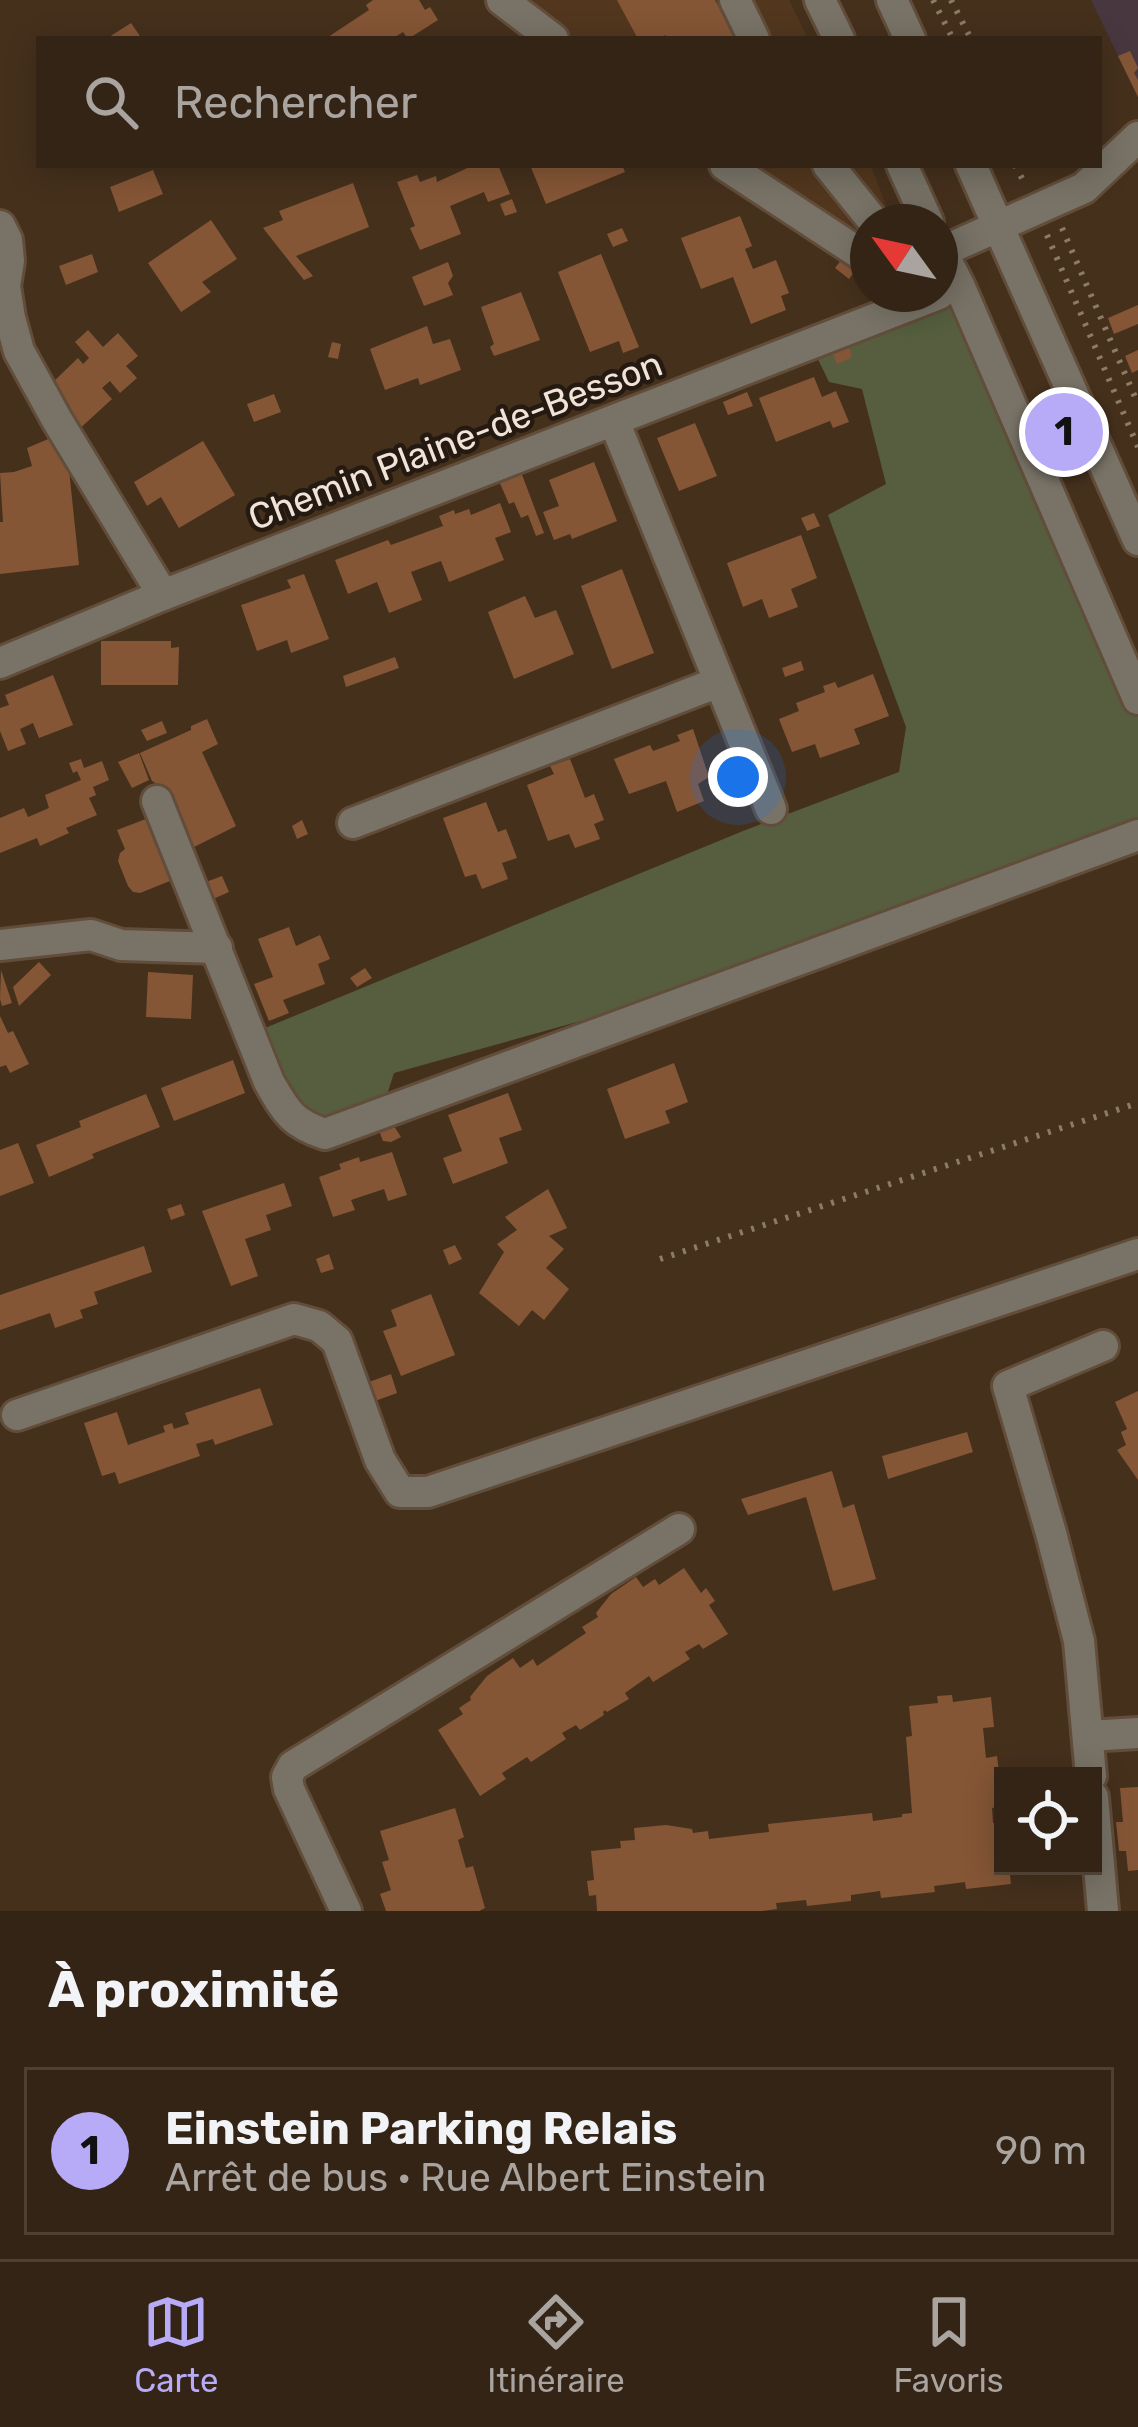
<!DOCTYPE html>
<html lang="fr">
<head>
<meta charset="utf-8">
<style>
  body { margin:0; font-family:Rubik,sans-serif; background:#3c2c1e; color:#f1f3f6 }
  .controls { position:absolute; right:36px; bottom:36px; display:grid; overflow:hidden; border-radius:0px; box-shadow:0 6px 30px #0003 }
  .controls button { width:108px; height:108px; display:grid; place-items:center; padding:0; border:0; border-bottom:3px solid #4e4134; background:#342415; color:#f1f3f6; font:60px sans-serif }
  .compass { position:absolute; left:850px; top:204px; width:108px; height:108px; border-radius:50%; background:#342415; box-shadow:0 6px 30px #0003; rotate:303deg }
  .you { position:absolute; left:738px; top:777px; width:42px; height:42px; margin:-30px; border:9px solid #fff; border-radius:50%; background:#1a73e8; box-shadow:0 0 0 18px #1a73e833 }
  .badge { display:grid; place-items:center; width:78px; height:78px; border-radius:50%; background:#b7abf8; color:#111; font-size:39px; font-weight:700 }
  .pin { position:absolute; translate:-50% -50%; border:6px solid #fff; box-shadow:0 3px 12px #0006 }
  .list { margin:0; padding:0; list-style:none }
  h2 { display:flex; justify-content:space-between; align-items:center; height:156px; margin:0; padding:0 48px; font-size:51px }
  h2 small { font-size:39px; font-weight:400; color:#a9a4a0 }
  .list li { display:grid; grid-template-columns:78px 1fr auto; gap:36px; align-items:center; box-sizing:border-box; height:168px; margin:0 24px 24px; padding:0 24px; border:3px solid #4e4134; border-radius:0px }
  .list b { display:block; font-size:45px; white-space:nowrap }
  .list p { margin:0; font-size:39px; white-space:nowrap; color:#a9a4a0 }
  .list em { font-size:39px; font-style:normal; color:#a9a4a0 }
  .icon { flex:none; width:66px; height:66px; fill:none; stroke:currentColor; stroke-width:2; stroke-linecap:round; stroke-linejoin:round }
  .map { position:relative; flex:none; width:1138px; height:1911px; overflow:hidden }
  .search { position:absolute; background:#342415; box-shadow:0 6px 30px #0003; left:36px; right:36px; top:36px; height:132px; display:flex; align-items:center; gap:30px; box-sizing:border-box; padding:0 42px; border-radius:0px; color:#a9a4a0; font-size:45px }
  .sheet { height:348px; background:#342415 }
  nav { display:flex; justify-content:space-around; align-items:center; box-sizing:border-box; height:168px; border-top:3px solid #4e4134; background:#342415; font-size:33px; color:#a9a4a0 }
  nav a { display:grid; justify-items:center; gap:6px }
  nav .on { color:#b7abf8 }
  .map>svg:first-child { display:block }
  .built { fill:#52371e }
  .industrial { fill:#493740 }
  .green { fill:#565e3f }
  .building { fill:#855636 }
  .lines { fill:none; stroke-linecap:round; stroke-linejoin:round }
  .minor-casing { stroke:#614d3a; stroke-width:36 }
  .path { stroke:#8d7b6a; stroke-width:6; stroke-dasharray:3 9; stroke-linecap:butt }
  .minor { stroke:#797367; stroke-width:30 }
  .labels { text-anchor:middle; stroke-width:9; stroke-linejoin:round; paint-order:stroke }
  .street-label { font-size:36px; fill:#f1e3d7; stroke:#241a12 }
</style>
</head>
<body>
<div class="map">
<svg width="1138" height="1911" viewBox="0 0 1138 1911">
  <rect width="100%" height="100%" fill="#45301c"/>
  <!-- built -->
  <g class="built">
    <polygon points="522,0 789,0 808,39 576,39"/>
    <polygon points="752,165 871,165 886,206 860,234 825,218"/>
  </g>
  <!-- industrial -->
  <polygon class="industrial" points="1091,0 1138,0 1138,97"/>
  <!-- green -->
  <polygon class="green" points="959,285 1138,699 1138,835 789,963 394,1073 385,1101 311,1121 283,1089 265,1039 265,1028 743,831 899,772 906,727 828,515 886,484 862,389 829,382 811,345"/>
  <!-- building -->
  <g class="building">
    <polygon points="373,0 419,0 425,10 430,7 438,20 408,39 403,32 392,39 325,39 369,10 366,5"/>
    <polygon points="617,0 715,0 736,39 667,39 665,35 658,39 638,39"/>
    <polygon points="131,23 142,39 106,39"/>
    <polygon points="1130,51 1138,68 1134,73 1138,80 1138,97 1118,56"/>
    <polygon points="474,165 498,165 510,194 488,202 484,192 450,206 461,234 420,250 410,228 415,226 397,182 417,175 420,182 436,176 437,182"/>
    <polygon points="530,165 622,165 625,172 546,204"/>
    <polygon points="153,170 163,194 119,212 110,187"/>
    <polygon points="353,183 369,227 296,256 313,276 304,280 263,228 283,220 279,211"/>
    <polygon points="512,199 517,212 505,216 500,204"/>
    <polygon points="740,216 752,246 745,249 753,269 776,260 789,293 781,296 786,310 751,324 733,277 701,289 681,238"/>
    <polygon points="211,220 237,259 202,282 211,292 181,312 148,263"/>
    <polygon points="622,228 628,241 613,247 607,234"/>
    <polygon points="92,254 98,272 66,285 59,266"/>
    <polygon points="601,254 639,347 623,353 619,341 590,352 558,272"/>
    <polygon points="845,255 859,266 849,279 835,268"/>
    <polygon points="448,262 453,276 448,283 453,295 424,306 412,277"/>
    <polygon points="521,292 540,340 494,356 490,347 494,344 481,307"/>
    <polygon points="1138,305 1138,324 1114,334 1108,318"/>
    <polygon points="427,326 433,344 450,339 461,370 420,385 418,378 385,390 370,349"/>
    <polygon points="88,330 103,347 118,333 138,356 126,366 137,378 120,393 110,381 102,388 112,399 76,432 52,383 78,358 83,364 89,358 75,342"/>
    <polygon points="332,342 341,344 338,359 328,357"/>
    <polygon points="848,343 852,357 837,364 832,350"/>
    <polygon points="1138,350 1138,370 1132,373 1125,356"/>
    <polygon points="814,377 822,397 836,391 849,422 833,428 830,421 776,442 759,398"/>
    <polygon points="747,392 753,406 728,415 723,402"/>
    <polygon points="274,394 281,412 254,422 247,404"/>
    <polygon points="695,423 717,476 679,491 657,438"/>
    <polygon points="53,437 68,460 79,565 0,574 0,522 3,522 0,473 14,472 32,466 27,448"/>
    <polygon points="203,441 235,495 179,528 161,497 147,506 134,482"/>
    <polygon points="594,462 617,521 572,539 570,534 554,540 543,512 559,506 549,480"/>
    <polygon points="521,472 544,533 536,536 528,515 521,518 514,502 509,504 499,481"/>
    <polygon points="500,503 511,532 495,538 504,560 449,582 441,561 411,572 422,600 389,613 377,582 348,594 335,560 388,540 391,545 443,526 439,516 454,510 455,514 469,509 471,515"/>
    <polygon points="814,513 820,526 807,531 801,518"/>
    <polygon points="801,535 817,578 791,589 798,607 769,618 762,599 743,607 727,563"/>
    <polygon points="622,569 654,653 612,669 581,586"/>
    <polygon points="304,574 329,639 291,653 287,640 257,651 241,605 291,588 287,580"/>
    <polygon points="525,596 535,618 556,610 574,654 514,679 488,612"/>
    <polygon points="101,641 171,641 171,648 179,647 178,685 101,685"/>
    <polygon points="395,657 399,668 346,687 343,676"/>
    <polygon points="801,661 804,670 785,677 782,668"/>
    <polygon points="873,674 889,716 854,729 860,744 820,758 815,744 792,752 779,719 799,711 796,703 825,692 823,686 835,682 838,688"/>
    <polygon points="53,675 73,725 39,738 33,723 20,729 26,744 8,751 0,731 0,708 9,705 5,695"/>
    <polygon points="207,719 218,744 202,752 236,826 188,850 168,790 152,781 140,753 191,730 191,726"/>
    <polygon points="162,721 167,733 147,741 141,730"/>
    <polygon points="693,729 709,777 698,784 704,801 677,812 666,781 629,794 614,759 650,745 653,751 680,741 677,735"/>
    <polygon points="139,753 149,780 132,788 118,762"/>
    <polygon points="81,759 84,768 102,761 109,780 93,787 96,795 89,798 97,815 66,828 69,833 40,846 37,838 0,853 0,818 24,808 28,817 49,808 45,795 81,780 77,771 73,773 69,763"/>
    <polygon points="570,759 585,798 594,794 604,820 594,824 600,839 575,848 569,834 548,841 527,785 554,774 550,766"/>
    <polygon points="486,802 498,832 506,829 517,858 502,863 508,879 482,889 476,874 465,877 443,818"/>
    <polygon points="151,817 175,879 140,893 133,892 128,886 118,861 120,853 125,849 117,830"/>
    <polygon points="302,820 308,834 297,839 292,826"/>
    <polygon points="222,876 229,892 213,899 206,882"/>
    <polygon points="289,927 296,946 320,935 330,959 318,964 325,984 283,1000 289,1013 269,1021 254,984 273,977 258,939"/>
    <polygon points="39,962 51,975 19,1006 13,987"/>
    <polygon points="365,968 372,978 357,987 350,978"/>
    <polygon points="1,970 12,1003 2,1006 0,999"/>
    <polygon points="148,972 193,975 191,1019 146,1017"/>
    <polygon points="0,1016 8,1033 13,1031 29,1064 10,1073 6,1065 0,1067"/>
    <polygon points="233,1060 245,1093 174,1121 161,1088"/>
    <polygon points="674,1063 688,1102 665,1111 670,1123 625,1139 607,1089"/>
    <polygon points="508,1093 522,1130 499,1138 508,1163 453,1184 443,1158 462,1151 448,1115"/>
    <polygon points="146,1094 160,1127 92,1154 94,1158 49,1177 36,1145 81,1127 79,1121"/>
    <polygon points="390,1120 401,1137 391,1142 383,1141 377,1125"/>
    <polygon points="18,1143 34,1183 0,1196 0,1150"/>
    <polygon points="392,1152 407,1195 388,1201 384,1189 351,1200 355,1210 333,1217 319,1177 341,1169 339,1164 359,1157 360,1162"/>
    <polygon points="284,1183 292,1206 266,1215 271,1230 245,1239 258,1276 231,1286 202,1211"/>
    <polygon points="548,1189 567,1228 549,1236 564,1249 546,1268 569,1289 544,1320 532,1310 519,1326 479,1293 504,1252 497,1244 517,1230 505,1217"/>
    <polygon points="181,1204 185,1215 171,1220 167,1209"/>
    <polygon points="455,1245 462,1259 449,1265 443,1250"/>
    <polygon points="144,1246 152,1272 94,1292 98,1304 80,1310 83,1318 55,1328 50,1313 0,1330 0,1295"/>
    <polygon points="329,1254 334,1269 321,1273 316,1259"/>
    <polygon points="431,1294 455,1355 401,1376 383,1331 397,1326 391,1310"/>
    <polygon points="391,1374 397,1393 375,1401 369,1382"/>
    <polygon points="260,1388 273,1425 215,1445 213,1439 196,1444 200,1456 119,1484 115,1472 102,1476 84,1423 117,1412 128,1445 165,1432 163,1426 172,1423 174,1429 189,1424 185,1413"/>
    <polygon points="1138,1391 1138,1480 1117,1450 1126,1445 1121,1432 1127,1429 1115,1402"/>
    <polygon points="967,1432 973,1452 888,1479 882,1456"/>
    <polygon points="832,1471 843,1508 854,1504 876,1579 833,1591 806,1497 748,1515 741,1499"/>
    <polygon points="684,1568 701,1593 706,1588 715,1601 709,1605 728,1634 703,1649 699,1644 685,1652 690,1659 653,1682 649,1676 625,1693 629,1699 607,1712 605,1710 603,1712 604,1715 580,1730 576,1725 562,1733 566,1739 531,1762 527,1757 502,1773 506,1779 480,1796 438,1730 463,1714 459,1708 471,1700 470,1697 487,1676 513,1658 520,1668 533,1659 537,1666 586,1633 582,1627 598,1617 596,1613 611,1594 636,1577 643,1587 655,1579 659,1585"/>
    <polygon points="952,1695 953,1702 991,1697 994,1727 983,1728 986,1758 997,1756 1003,1806 992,1808 993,1823 1003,1822 1003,1866 1009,1866 1011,1884 966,1889 965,1882 934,1886 935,1892 881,1898 880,1891 851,1895 851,1901 807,1906 806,1900 776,1903 777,1909 761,1911 597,1911 596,1895 589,1896 587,1881 594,1880 591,1851 621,1848 620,1841 635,1840 634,1828 666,1825 692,1829 693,1833 708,1831 709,1839 769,1832 768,1824 872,1813 873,1821 902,1817 902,1814 912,1813 906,1737 912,1736 909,1706 938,1703 937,1696"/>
    <polygon points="1138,1787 1138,1870 1128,1871 1126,1851 1119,1851 1116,1822 1123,1822 1120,1788"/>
    <polygon points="455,1808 464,1837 458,1840 466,1868 473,1866 485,1908 479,1911 386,1911 380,1894 391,1890 382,1862 389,1860 380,1831"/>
  </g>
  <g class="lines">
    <!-- minor casing -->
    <g class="minor-casing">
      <g id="minor">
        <polyline points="502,0 553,39"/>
        <polyline points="735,0 754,39"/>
        <polyline points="820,0 839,39"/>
        <polyline points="892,0 910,39"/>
        <polyline points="725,165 868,259"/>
        <polyline points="828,165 874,222"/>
        <polyline points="902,165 928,222"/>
        <polyline points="971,165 1138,540"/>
        <polyline points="0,226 7,240 9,261 5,286 10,318 19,351 57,420 163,595"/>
        <polyline points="940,248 959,285 1138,699"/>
        <polyline points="941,252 1084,188 1138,137"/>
        <polyline points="614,421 771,809"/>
        <polyline points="0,663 163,595 939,294"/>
        <path d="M157 801 269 1082C286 1111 291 1123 325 1134L1138 835"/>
        <polyline points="353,823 719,682"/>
        <polyline points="0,945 91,935 121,945 217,948"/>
        <polyline points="17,1415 294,1319 319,1326 337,1341 380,1460 400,1492 428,1492 1138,1254"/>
        <polyline points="1088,1736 1138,1733"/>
        <polyline points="1091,1776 1079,1641 1051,1533 1008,1386 1103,1346"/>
        <polyline points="1093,1797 1103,1911"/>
        <polyline points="346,1911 289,1789 287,1777 293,1766 679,1529"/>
      </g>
    </g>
    <!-- path -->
    <g class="path">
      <polyline points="933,0 953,39"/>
      <polyline points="951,0 971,39"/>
      <polyline points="1015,165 1025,184"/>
      <polyline points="1062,228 1138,404"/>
      <polyline points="1047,235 1138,447"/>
      <polyline points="660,1259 1138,1103"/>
    </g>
    <!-- minor -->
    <use href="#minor" class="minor"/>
  </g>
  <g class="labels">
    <!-- street labels -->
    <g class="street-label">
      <text transform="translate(455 440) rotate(-21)" y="13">Chemin Plaine-de-Besson</text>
    </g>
  </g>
</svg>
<div class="controls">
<button><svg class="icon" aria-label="locate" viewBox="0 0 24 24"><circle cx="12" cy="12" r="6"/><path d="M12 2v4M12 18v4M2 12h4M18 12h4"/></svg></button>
</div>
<svg class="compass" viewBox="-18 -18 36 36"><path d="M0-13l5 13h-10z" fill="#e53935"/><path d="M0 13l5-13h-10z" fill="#a9a4a0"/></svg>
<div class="you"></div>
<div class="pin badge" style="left:1064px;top:432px">1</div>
<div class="search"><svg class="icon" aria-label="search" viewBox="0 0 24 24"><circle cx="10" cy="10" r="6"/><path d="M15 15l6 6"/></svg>Rechercher</div>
</div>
<section class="sheet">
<h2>À proximité<small></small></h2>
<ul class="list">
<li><span class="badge">1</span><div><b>Einstein Parking Relais</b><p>Arrêt de bus · Rue Albert Einstein</p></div><em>90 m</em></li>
</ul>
</section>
<nav>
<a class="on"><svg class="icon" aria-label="map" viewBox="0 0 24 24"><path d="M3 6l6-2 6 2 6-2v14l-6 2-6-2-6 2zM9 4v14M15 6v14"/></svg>Carte</a>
<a><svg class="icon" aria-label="directions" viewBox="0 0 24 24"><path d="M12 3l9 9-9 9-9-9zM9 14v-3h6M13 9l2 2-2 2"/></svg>Itinéraire</a>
<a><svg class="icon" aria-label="saved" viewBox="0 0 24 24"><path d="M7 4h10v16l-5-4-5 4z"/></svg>Favoris</a>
</nav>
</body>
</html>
